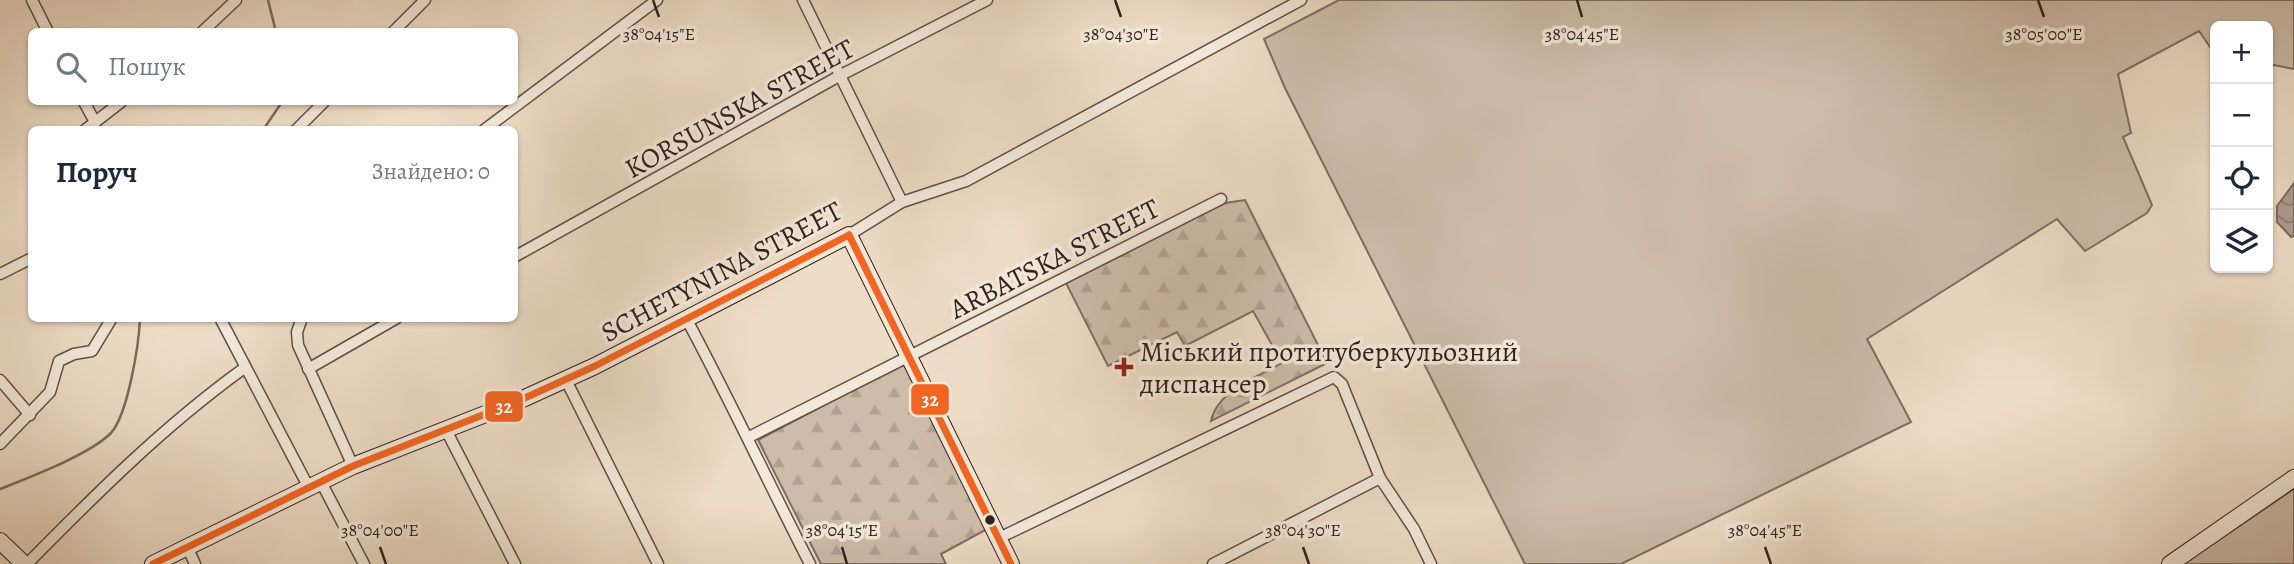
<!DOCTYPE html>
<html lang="uk">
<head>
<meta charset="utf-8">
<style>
  body { margin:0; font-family:Alegreya,serif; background:#f6f6f7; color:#1f2937 }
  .controls { position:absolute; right:21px; top:21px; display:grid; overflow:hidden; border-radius:10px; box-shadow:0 2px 5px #0004 }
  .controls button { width:63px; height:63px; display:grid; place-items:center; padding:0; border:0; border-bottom:2px solid #e0e1e3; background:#fff; color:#1f2937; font:35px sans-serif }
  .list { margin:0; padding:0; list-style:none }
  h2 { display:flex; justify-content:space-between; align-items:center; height:91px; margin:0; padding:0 28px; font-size:30px }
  h2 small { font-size:23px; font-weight:400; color:#747a83 }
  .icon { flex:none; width:38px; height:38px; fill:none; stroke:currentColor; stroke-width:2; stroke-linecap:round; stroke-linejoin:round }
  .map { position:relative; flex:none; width:2294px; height:564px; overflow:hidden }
  .search { position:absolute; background:#fff; box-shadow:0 2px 5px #0004; left:28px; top:28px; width:490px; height:77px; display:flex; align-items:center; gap:18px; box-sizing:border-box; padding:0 24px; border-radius:10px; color:#747a83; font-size:26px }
  .panel { position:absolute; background:#fff; box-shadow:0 2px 5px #0004; left:28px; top:126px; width:490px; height:196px; border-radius:10px }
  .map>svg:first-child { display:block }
  .green { fill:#cdbca9; stroke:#7e6e62; stroke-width:2 }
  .forest { fill:url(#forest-firs); stroke:#7e6e62; stroke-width:2 }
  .water { fill:url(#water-waves); stroke:#7a6b5f; stroke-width:2 }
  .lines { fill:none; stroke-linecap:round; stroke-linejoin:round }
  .stream { stroke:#7a6b5f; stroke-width:2.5 }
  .street-casing { stroke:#5e5046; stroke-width:13 }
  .secondary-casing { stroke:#2f211c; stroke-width:18 }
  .street { stroke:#f3e8da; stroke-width:10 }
  .secondary { stroke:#f3e8da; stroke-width:16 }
  .bus-1-casing { stroke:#f3e8da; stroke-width:12 }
  .bus-1 { stroke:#f26522; stroke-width:7 }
  .ticks { fill:none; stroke:#2f211c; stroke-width:2.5 }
  .poi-dot { fill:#8f2418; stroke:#f3e8da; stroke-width:2.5 }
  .bus-dot { fill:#2f211c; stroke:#f3e8da; stroke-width:2.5 }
  .labels { text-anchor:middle; stroke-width:7; stroke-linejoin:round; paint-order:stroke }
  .street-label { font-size:28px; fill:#2f211c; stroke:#f3e8da }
  .poi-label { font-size:28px; fill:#2f211c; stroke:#f3e8da; text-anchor:start }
  .ticks-label { font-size:18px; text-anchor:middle; fill:#2f211c; stroke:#f3e8da; stroke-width:7; stroke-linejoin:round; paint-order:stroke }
  .line-badge { stroke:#f3e8da; stroke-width:2.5 }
  .badge-label { font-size:19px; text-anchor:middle; font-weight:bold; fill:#fff }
</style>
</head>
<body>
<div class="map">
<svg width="2294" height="564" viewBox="0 0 2294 564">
  <defs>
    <pattern id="forest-firs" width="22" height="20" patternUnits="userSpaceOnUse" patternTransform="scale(1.75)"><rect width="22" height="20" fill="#cdbca9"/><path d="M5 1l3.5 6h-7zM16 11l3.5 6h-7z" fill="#b0a191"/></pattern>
    <pattern id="water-waves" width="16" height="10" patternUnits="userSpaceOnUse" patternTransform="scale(1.75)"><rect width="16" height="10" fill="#ac9c8c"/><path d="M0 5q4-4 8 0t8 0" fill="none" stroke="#8c7f72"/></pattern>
  </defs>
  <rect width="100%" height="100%" fill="#eddcc6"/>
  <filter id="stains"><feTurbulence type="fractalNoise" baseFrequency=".00286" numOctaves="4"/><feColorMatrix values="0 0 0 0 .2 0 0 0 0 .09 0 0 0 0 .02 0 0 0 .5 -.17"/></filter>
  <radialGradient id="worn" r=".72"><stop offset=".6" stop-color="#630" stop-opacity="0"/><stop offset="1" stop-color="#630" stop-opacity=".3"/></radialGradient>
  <!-- green -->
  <g class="green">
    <polygon points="1339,0 2294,0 2294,69 2268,64 2268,26 2215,26 2215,54 2199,31 2118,74 2131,133 2123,137 2152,205 2147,213 2085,251 2057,219 1867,339 1911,422 1621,564 1525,564 1285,88 1264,39"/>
    <polygon points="2294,489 2294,564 2183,564"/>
  </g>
  <!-- forest -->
  <g class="forest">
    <path d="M1245 200 1327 363 1211 421C1217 391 1257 377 1282 363L1253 311 1185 346 1177 332 1108 366 1066 283 1225 203Z"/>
    <polygon points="906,362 989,528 941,554 946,564 821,564 758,440"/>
  </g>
  <!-- water -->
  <polygon class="water" points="2294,183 2294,236 2291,237 2277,222 2277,206"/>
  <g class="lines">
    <!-- stream -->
    <g class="stream">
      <polyline points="268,0 276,32"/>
      <polyline points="263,130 282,102"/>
      <path d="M0 489C30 477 89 455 111 433 128 414 139 344 140 318"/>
    </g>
    <!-- street casing -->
    <g class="street-casing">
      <g id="street">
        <polyline points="32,0 48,32"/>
        <polyline points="803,0 902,202"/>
        <polyline points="202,32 236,0"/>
        <polyline points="393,32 425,0"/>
        <polyline points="84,102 95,122"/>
        <polyline points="85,130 121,102"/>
        <polyline points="296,130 324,102"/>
        <polyline points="484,130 657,0"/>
        <polyline points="849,235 902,202 966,181 1301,0"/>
        <polyline points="514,257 841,75 987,0"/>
        <polyline points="0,274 32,258"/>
        <polyline points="220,318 309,488"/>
        <polyline points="302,318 297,332 298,345 353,466"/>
        <path d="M687 320C730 400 768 482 810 564"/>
        <polyline points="308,369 397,318"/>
        <polyline points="0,380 30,415"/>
        <polyline points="566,380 658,564"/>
        <polyline points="446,430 515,564"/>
        <polyline points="749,437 1221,199"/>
        <polyline points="0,444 50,392 59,361 74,354 92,351 112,318"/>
        <polyline points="321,482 364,564"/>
        <polyline points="999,538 1334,377 1342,384 1380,478 1414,529 1431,564"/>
        <polyline points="187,546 195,564"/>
        <path d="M27 564C96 494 164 426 243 369"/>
        <polyline points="1213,564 1380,478"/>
      </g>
    </g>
    <!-- secondary casing -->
    <g class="secondary-casing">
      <g id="secondary">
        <polyline points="0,541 24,564"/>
        <polyline points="153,564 353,466 516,402 595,366 849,235 1011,564"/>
        <polyline points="2170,564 2294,478"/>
      </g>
    </g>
    <!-- street -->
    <use href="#street" class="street"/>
    <!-- secondary -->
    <use href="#secondary" class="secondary"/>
    <!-- bus-1 casing -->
    <g class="bus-1-casing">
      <g id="bus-1">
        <polyline points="849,235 1011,564"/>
        <polyline points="153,564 353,466 516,402 595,366 849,235"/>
      </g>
    </g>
    <!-- bus-1 -->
    <use href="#bus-1" class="bus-1"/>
  </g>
  <!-- ticks -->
  <path class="ticks" d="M653 0 659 17M1115 0 1121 17M1577 0 1582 17M2038 0 2044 17M380 547 386 564M842 547 847 564M1303 547 1309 564M1765 547 1771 564"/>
  <!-- markers -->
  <path class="poi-dot" d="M1120.5 356.5h7v7h7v7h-7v7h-7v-7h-7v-7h7z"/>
  <circle class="bus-dot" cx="990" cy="520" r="6"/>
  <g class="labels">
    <!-- street labels -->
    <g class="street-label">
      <text transform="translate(739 108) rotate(-29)" y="10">KORSUNSKA STREET</text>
      <text transform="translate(1054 258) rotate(-27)" y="10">ARBATSKA STREET</text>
      <text transform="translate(721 271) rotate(-28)" y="10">SCHETYNINA STREET</text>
    </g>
    <!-- poi labels -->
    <g class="poi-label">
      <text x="1140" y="361">Міський протитуберкульозний<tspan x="1140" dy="32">диспансер</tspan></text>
    </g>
  </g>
  <g class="ticks-label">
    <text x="659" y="40">38°04'15"E</text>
    <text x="1121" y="40">38°04'30"E</text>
    <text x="1582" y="40">38°04'45"E</text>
    <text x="2044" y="40">38°05'00"E</text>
    <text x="380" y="536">38°04'00"E</text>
    <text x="842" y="536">38°04'15"E</text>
    <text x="1303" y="536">38°04'30"E</text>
    <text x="1765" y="536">38°04'45"E</text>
  </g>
  <g class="line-badge">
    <rect x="910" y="383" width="40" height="33" rx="7" fill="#f26522"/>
    <rect x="484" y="390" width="40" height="33" rx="7" fill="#f26522"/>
  </g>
  <g class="badge-label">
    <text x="930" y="406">32</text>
    <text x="504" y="413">32</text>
  </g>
  <rect width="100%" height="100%" filter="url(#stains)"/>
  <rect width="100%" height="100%" fill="url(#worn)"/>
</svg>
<div class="controls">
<button>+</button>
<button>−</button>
<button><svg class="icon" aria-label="locate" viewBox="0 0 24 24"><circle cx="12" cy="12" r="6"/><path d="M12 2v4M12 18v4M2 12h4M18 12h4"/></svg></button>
<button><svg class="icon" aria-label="layers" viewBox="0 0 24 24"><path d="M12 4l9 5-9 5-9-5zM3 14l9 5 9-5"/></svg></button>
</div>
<div class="search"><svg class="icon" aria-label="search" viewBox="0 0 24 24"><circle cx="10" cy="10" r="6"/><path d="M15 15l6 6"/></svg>Пошук</div>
<section class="panel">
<h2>Поруч<small>Знайдено: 0</small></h2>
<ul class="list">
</ul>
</section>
</div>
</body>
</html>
